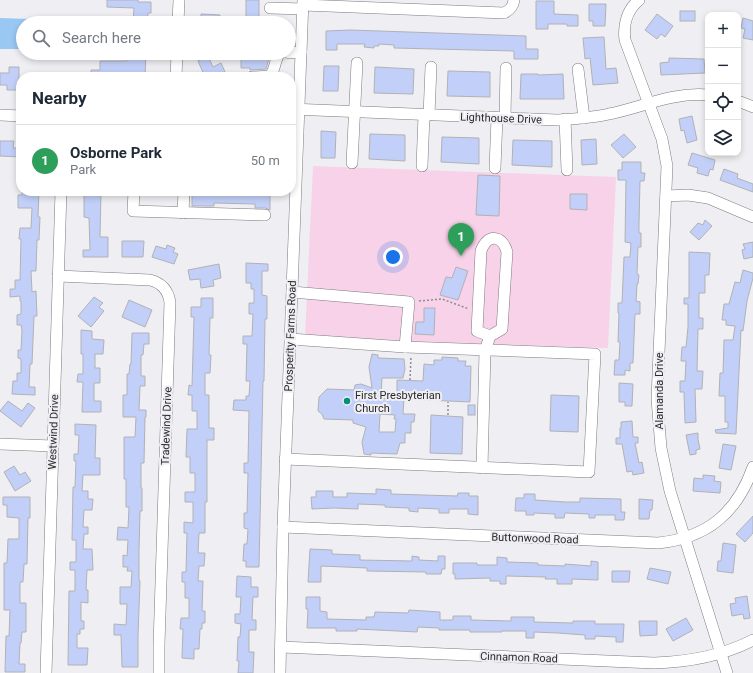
<!DOCTYPE html>
<html lang="en">
<head>
<meta charset="utf-8">
<style>
  body { margin:0; font-family:Roboto,sans-serif; background:#f2f2f3; color:#1f2937 }
  .controls { position:absolute; right:12px; top:12px; display:grid; overflow:hidden; border-radius:8px; box-shadow:0 2px 6px #0003 }
  .controls button { width:36px; height:36px; display:grid; place-items:center; padding:0; border:0; border-bottom:1px solid #e0e1e3; background:#fff; color:#1f2937; font:20px sans-serif }
  .you { position:absolute; left:393px; top:257px; width:14px; height:14px; margin:-10px; border:3px solid #fff; border-radius:50%; background:#1a73e8; box-shadow:0 0 0 6px #1a73e833 }
  .badge { display:grid; place-items:center; width:26px; height:26px; border-radius:50%; background:#0f766e; color:#fff; font-size:13px; font-weight:700 }
  .pin { position:absolute; translate:-50% -33px; filter:drop-shadow(0 1px 2px #0008) }
  .pin::after { content:''; position:absolute; top:21px; width:14px; height:12px; background:inherit; clip-path:polygon(0 0,100% 0,50% 100%) }
  .list { margin:0; padding:0; list-style:none }
  h2 { display:flex; justify-content:space-between; align-items:center; height:52px; margin:0; padding:0 16px; font-size:17px }
  h2 small { font-size:13px; font-weight:400; color:#747a83 }
  .list li { display:grid; grid-template-columns:26px 1fr auto; gap:12px; align-items:center; box-sizing:border-box; height:72px; padding:0 16px; border-top:1px solid #e0e1e3 }
  .list b { display:block; font-size:15px; white-space:nowrap }
  .list p { margin:0; font-size:13px; white-space:nowrap; color:#747a83 }
  .list em { font-size:13px; font-style:normal; color:#747a83 }
  .icon { flex:none; width:22px; height:22px; fill:none; stroke:currentColor; stroke-width:2; stroke-linecap:round; stroke-linejoin:round }
  .map { position:relative; flex:none; width:753px; height:673px; overflow:hidden }
  .search { position:absolute; background:#fff; box-shadow:0 2px 6px #0003; left:16px; top:16px; width:280px; height:44px; display:flex; align-items:center; gap:10px; box-sizing:border-box; padding:0 14px; border-radius:22px; color:#747a83; font-size:15px }
  .panel { position:absolute; background:#fff; box-shadow:0 2px 6px #0003; left:16px; top:72px; width:280px; height:124px; border-radius:16px }
  .map>svg:first-child { display:block }
  .green { fill:#f8d2e8 }
  .water { fill:#99c8f3 }
  .building { fill:#c2cff8; stroke:#b1b2b6; fill-rule:evenodd }
  .lines { fill:none; stroke-linecap:round; stroke-linejoin:round }
  .minor-casing { stroke:#7b7a7e; stroke-width:12 }
  .path { stroke:#8d8d90; stroke-width:1.5; stroke-dasharray:2 2; stroke-linecap:butt }
  .minor { stroke:#fff; stroke-width:11 }
  .poi-dot { fill:#068e76; stroke:#efeff3; stroke-width:1.5 }
  .labels { text-anchor:middle; stroke-width:4; stroke-linejoin:round; paint-order:stroke }
  .street-label { font-size:11px; fill:#2a292b; stroke:#efeff3 }
  .poi-label { font-size:11px; fill:#2a292b; stroke:#efeff3; text-anchor:start }
</style>
</head>
<body>
<div class="map">
<svg width="753" height="673" viewBox="0 0 753 673">
  <rect width="100%" height="100%" fill="#efeff3"/>
  <!-- green -->
  <polygon class="green" points="313,166 616,177 608,348 455,343 305,336"/>
  <!-- water -->
  <polygon class="water" points="0,18 118,22 23,23 23,49 0,49"/>
  <!-- building -->
  <g class="building">
    <polygon points="107,0 138,0 138,2 151,2 151,13 148,13 147,23 133,23 134,8 107,7"/>
    <rect x="246" y="0" width="13" height="23"/>
    <polygon points="536,1 554,1 554,14 578,15 578,26 567,26 567,24 548,24 548,29 536,29"/>
    <polygon points="589,4 606,4 605,26 593,26 593,21 589,21"/>
    <rect x="680" y="11" width="15" height="10"/>
    <polygon points="201,14 220,15 220,23 201,23"/>
    <polygon points="657,14 673,26 665,37 661,34 657,39 645,30"/>
    <polygon points="743,18 753,21 753,40 743,38 745,29 741,28"/>
    <polygon points="350,30 526,36 526,49 538,49 538,59 514,59 514,51 394,48 394,45 379,44 379,46 374,46 374,48 364,47 365,44 337,44 337,50 326,50 326,31"/>
    <polygon points="604,37 606,69 616,68 618,83 593,85 590,58 585,59 583,38"/>
    <polygon points="127,53 146,53 145,77 91,77 91,70 100,70 100,61 127,61"/>
    <polygon points="241,53 270,54 266,69 250,70 250,68 241,68"/>
    <polygon points="208,56 213,67 221,63 226,74 219,77 205,77 198,61"/>
    <polygon points="669,58 704,59 705,73 661,75 660,63 669,62"/>
    <polygon points="324,66 339,66 338,91 323,91"/>
    <polygon points="9,67 19,67 19,83 17,83 17,90 7,90 7,85 0,85 0,73 9,73"/>
    <polygon points="375,67 414,69 413,94 374,93"/>
    <polygon points="448,71 490,72 490,97 447,96"/>
    <polygon points="521,74 538,74 538,75 563,74 564,99 520,99"/>
    <polygon points="692,116 697,140 687,143 684,130 681,131 679,119"/>
    <polygon points="321,131 336,132 335,158 321,158"/>
    <polygon points="370,134 405,135 405,161 369,159"/>
    <polygon points="624,134 636,147 623,158 611,145"/>
    <polygon points="442,137 479,138 479,164 441,162"/>
    <polygon points="596,139 597,164 582,165 581,140"/>
    <polygon points="513,140 552,141 552,167 512,165"/>
    <polygon points="0,141 14,141 13,148 21,148 21,157 0,156"/>
    <polygon points="692,153 715,160 713,170 710,169 708,176 697,173 698,168 688,165"/>
    <polygon points="622,162 641,162 641,173 645,173 644,181 640,181 639,224 639,233 641,233 641,247 638,247 637,274 639,275 638,284 637,284 636,301 640,302 640,314 635,314 633,363 630,363 630,371 625,370 625,375 614,375 615,360 619,360 620,342 618,342 619,313 618,313 618,303 622,303 624,257 630,257 631,243 625,242 626,180 618,180 618,170 622,170"/>
    <polygon points="724,169 738,174 737,178 753,184 753,192 720,180"/>
    <polygon points="478,175 500,176 499,216 476,215"/>
    <polygon points="22,191 39,191 38,217 40,217 39,240 37,240 36,271 31,271 32,292 36,291 37,316 34,316 32,364 30,364 29,387 35,387 35,395 12,394 13,381 17,381 17,373 21,373 21,359 18,358 18,350 21,350 22,330 21,325 17,325 17,315 21,314 21,301 20,301 20,296 10,297 10,289 15,289 15,280 20,280 21,239 19,239 20,228 31,228 32,208 18,208 18,195 22,195"/>
    <polygon points="84,191 101,191 100,237 108,237 108,257 83,257 83,250 90,250 89,218 84,217"/>
    <polygon points="192,191 270,191 270,210 265,208 255,208 255,204 214,203 214,206 192,206"/>
    <polygon points="570,194 587,194 587,210 570,209"/>
    <polygon points="705,220 712,226 699,240 690,232 698,223 703,225"/>
    <polygon points="122,241 144,241 143,257 122,257"/>
    <polygon points="753,242 753,257 744,259 742,250 745,249 743,244"/>
    <polygon points="167,245 175,248 173,252 178,254 174,264 152,257 156,246 166,249"/>
    <polygon points="689,252 710,253 709,275 705,275 705,293 699,293 699,318 703,318 703,329 698,329 697,371 703,371 702,389 695,389 696,422 685,423 684,392 680,392 680,381 685,381 686,361 681,361 682,347 686,347 688,327 688,304 684,304 684,298 689,298"/>
    <polygon points="246,263 268,264 268,271 262,271 262,295 267,296 267,319 265,319 264,381 263,381 259,567 246,567 246,561 243,561 244,544 247,544 248,529 244,528 244,513 247,513 248,473 244,473 244,463 248,463 249,411 233,410 234,400 246,400 246,396 249,396 250,381 246,381 247,344 243,344 243,336 252,336 253,314 249,314 249,303 254,303 254,289 251,289 251,283 246,283"/>
    <polygon points="219,264 221,278 213,280 214,286 201,288 200,279 190,280 188,270"/>
    <polygon points="456,267 468,271 458,300 440,295 446,277 452,278"/>
    <polygon points="743,270 753,273 753,278 747,301 743,331 741,330 736,434 716,433 715,430 728,428 728,422 725,422 725,396 719,396 720,373 723,373 724,340 733,340 735,326 726,325 726,320 722,320 724,304 729,304 735,282 740,283"/>
    <polygon points="94,297 103,303 99,307 104,311 91,327 78,316"/>
    <polygon points="201,298 213,298 213,318 210,318 209,355 211,355 210,373 205,373 205,395 209,395 209,428 214,428 214,440 207,440 207,502 205,502 205,533 199,533 198,553 205,553 204,566 199,566 198,581 203,581 202,611 205,611 205,623 202,623 202,629 200,629 199,649 194,649 194,659 182,658 183,629 180,629 181,618 189,618 189,598 185,598 185,582 182,582 182,572 186,572 187,533 184,533 184,522 193,523 193,502 185,502 185,492 195,492 195,473 190,473 190,457 186,457 187,429 197,429 197,411 192,411 192,395 188,395 189,385 192,386 194,317 191,317 191,307 201,307"/>
    <polygon points="129,300 152,310 145,327 122,317"/>
    <polygon points="424,308 435,308 434,335 415,334 416,322 424,322"/>
    <polygon points="81,330 92,331 92,339 104,340 103,354 95,354 95,368 100,368 100,383 94,383 94,401 101,401 101,412 82,412 83,382 77,382 78,374 83,374 83,354 81,354"/>
    <polygon points="132,333 149,333 149,344 144,344 143,355 141,355 141,376 145,376 145,386 140,386 139,410 146,410 146,417 145,417 144,463 141,463 141,488 142,488 142,511 140,511 139,550 139,580 140,581 138,636 138,667 122,667 121,635 114,635 114,624 126,625 127,604 120,604 120,587 131,587 132,571 127,571 128,567 123,567 123,555 127,556 128,540 117,540 118,527 128,528 129,507 126,507 126,479 124,479 124,437 135,437 136,417 123,417 123,395 127,395 127,374 129,374 130,364 131,364"/>
    <path d="M372 354 378 355V358L404 359 405 369 403 378H382L381 398H394L395 394H397V380L423 381 424 364 434 365V360H442V357L458 358V361H466L465 366H471L470 402 404 399 403 414H415L414 422H411V433H405V443H400L397 454 371 453V455L364 454 362 442 366 427 353 423V420L324 419 322 414 318 411 319 397 327 389 354 390 355 385 361 384 372 388 369 367ZM380 414 395 415 394 419H396L395 432H379Z"/>
    <polygon points="619,383 633,384 632,406 625,406 625,402 619,402"/>
    <polygon points="551,395 579,396 578,432 550,431"/>
    <polygon points="8,401 22,411 28,403 35,408 21,427 0,411"/>
    <rect x="468" y="405" width="7" height="10"/>
    <polygon points="431,415 463,417 462,454 430,453"/>
    <polygon points="632,421 633,437 638,437 638,443 635,443 639,463 642,462 644,473 633,475 632,471 627,472 622,444 616,444 616,438 620,438 620,428 621,428 621,422"/>
    <polygon points="75,424 96,425 95,458 100,458 100,475 83,475 82,491 88,491 88,499 93,499 92,510 84,510 83,527 88,527 88,534 84,534 83,549 92,549 93,570 87,570 86,590 88,590 88,603 81,602 81,621 84,621 84,629 80,629 80,634 77,634 77,648 88,648 87,665 68,665 69,591 75,591 75,570 70,570 70,562 76,562 76,540 72,540 73,487 75,487 76,461 74,461 74,454 78,454 79,435 75,435"/>
    <polygon points="698,433 698,439 700,449 696,450 696,454 690,455 686,435"/>
    <polygon points="723,444 736,446 731,470 719,468"/>
    <polygon points="14,466 20,475 25,472 31,481 15,491 4,472"/>
    <polygon points="703,475 715,476 714,481 721,482 720,493 693,491 694,478 703,479"/>
    <polygon points="376,489 391,490 391,494 457,496 458,493 469,493 469,496 478,496 478,515 468,514 468,509 449,509 449,513 439,513 439,509 418,508 418,512 409,511 409,508 385,507 385,505 358,504 358,509 334,508 312,509 311,497 316,497 316,491 333,491 333,497 347,497 347,493 376,494"/>
    <polygon points="524,494 535,494 535,500 565,502 580,502 580,498 621,499 621,512 625,512 624,520 615,520 615,515 595,515 595,518 589,518 589,514 565,513 564,518 555,518 555,514 534,513 534,515 526,515 526,511 515,511 516,498 524,498"/>
    <polygon points="3,497 30,497 30,518 28,518 27,564 24,564 23,582 20,582 20,603 26,603 26,632 22,632 21,643 20,643 19,664 25,664 25,672 5,672 6,636 9,636 10,610 4,610 4,563 7,563 8,539 19,539 19,518 7,517 7,505 3,505"/>
    <polygon points="639,499 653,500 652,510 650,510 649,519 639,519"/>
    <polygon points="753,516 753,533 745,542 736,534"/>
    <polygon points="723,543 736,545 733,573 717,571 718,561 721,561"/>
    <polygon points="310,549 332,550 332,554 360,555 360,560 412,561 412,556 419,557 419,560 438,561 438,556 445,556 445,569 442,569 441,574 426,574 426,572 367,571 367,568 321,566 321,582 308,582"/>
    <polygon points="497,557 507,558 507,562 538,563 538,565 565,566 565,564 591,566 591,561 598,562 598,580 572,579 572,584 557,584 557,579 545,579 546,577 506,576 506,584 500,584 500,581 490,581 490,578 455,579 455,574 453,574 453,563 477,563 477,565 497,565"/>
    <polygon points="650,568 671,572 668,584 647,579"/>
    <polygon points="612,571 630,571 629,582 612,582"/>
    <polygon points="237,576 251,577 251,587 258,587 258,597 253,597 252,620 256,620 256,630 249,630 249,652 254,652 253,673 238,673 239,661 237,661 238,637 240,637 241,624 235,623 235,614 240,614 241,597 236,597"/>
    <polygon points="747,596 750,618 744,619 743,614 732,616 730,604 736,603 735,598"/>
    <polygon points="306,597 320,597 320,611 327,612 327,619 366,620 366,617 374,617 375,612 408,613 409,610 440,612 440,620 453,620 453,616 471,616 471,620 511,621 511,617 534,617 534,622 573,623 573,621 595,621 595,624 624,624 623,642 616,642 616,637 595,636 595,639 585,639 585,635 558,633 534,632 534,638 526,638 526,631 502,631 502,632 470,632 470,630 439,630 439,628 418,627 417,632 357,629 357,631 336,631 336,628 307,628 308,609 306,609"/>
    <polygon points="686,618 693,630 673,641 666,629"/>
    <polygon points="639,621 657,621 657,635 640,636"/>
  </g>
  <g class="lines">
    <!-- minor casing -->
    <g class="minor-casing">
      <g id="minor">
        <path d="M639 0C627 10 623 25 625 40L662 139 667 166 657 399 661 448 670 491 727 673"/>
        <path d="M303 5 504 13C510 10 513 7 514 0"/>
        <polyline points="270,8 303,9"/>
        <polyline points="178,23 179,0"/>
        <polyline points="289,53 301,52"/>
        <polyline points="578,69 584,118"/>
        <polyline points="176,77 177,53"/>
        <path d="M252 77 270 76C276 69 274 60 280 53"/>
        <polyline points="738,101 753,107"/>
        <path d="M291 109 557 120C574 119 592 118 609 114 643 107 672 92 708 95"/>
        <polyline points="0,115 21,116"/>
        <polyline points="429,115 431,67"/>
        <polyline points="505,118 506,68"/>
        <polyline points="565,119 567,170"/>
        <polyline points="352,163 357,63"/>
        <polyline points="422,166 424,115"/>
        <polyline points="495,168 497,118"/>
        <polyline points="134,191 133,211 265,215"/>
        <polyline points="666,196 688,195 708,198 753,217"/>
        <polyline points="183,213 184,191"/>
        <path d="M58 276 150 280C162 283 168 290 170 302L159 645V673"/>
        <polyline points="292,292 409,302 405,347"/>
        <polyline points="0,444 53,446"/>
        <polyline points="285,459 589,472 595,354 405,347 290,339"/>
        <path d="M482 468 485 351 490 336 502 329 507 252C502 234 487 234 481 251L477 331 490 336"/>
        <path d="M283 527 658 543C707 538 737 513 753 467"/>
        <path d="M281 647 654 663C688 662 722 656 753 640"/>
        <polyline points="46,673 61,191"/>
        <polyline points="280,673 283,527 303,0"/>
      </g>
    </g>
    <!-- path -->
    <g class="path">
      <polyline points="419,301 442,299 469,309"/>
      <polyline points="410,380 411,356"/>
      <polyline points="448,415 448,402"/>
    </g>
    <!-- minor -->
    <use href="#minor" class="minor"/>
  </g>
  <!-- markers -->
  <circle class="poi-dot" cx="347" cy="401" r="4"/>
  <g class="labels">
    <!-- street labels -->
    <g class="street-label">
      <text transform="translate(501 118) rotate(2)" y="4">Lighthouse Drive</text>
      <text transform="translate(290 336) rotate(-88)" y="4">Prosperity Farms Road</text>
      <text transform="translate(659 391) rotate(-90)" y="4">Alamanda Drive</text>
      <text transform="translate(166 426) rotate(-88)" y="4">Tradewind Drive</text>
      <text transform="translate(53 432) rotate(-88)" y="4">Westwind Drive</text>
      <text transform="translate(535 538) rotate(2)" y="4">Buttonwood Road</text>
      <text transform="translate(519 657) rotate(2)" y="4">Cinnamon Road</text>
    </g>
    <!-- poi labels -->
    <g class="poi-label">
      <text x="355" y="399">First Presbyterian<tspan x="355" dy="13">Church</tspan></text>
    </g>
  </g>
</svg>
<div class="controls">
<button>+</button>
<button>−</button>
<button><svg class="icon" aria-label="locate" viewBox="0 0 24 24"><circle cx="12" cy="12" r="6"/><path d="M12 2v4M12 18v4M2 12h4M18 12h4"/></svg></button>
<button><svg class="icon" aria-label="layers" viewBox="0 0 24 24"><path d="M12 4l9 5-9 5-9-5zM3 14l9 5 9-5"/></svg></button>
</div>
<div class="you"></div>
<div class="pin badge" style="left:461px;top:256px;background:#2e9e5b">1</div>
<div class="search"><svg class="icon" aria-label="search" viewBox="0 0 24 24"><circle cx="10" cy="10" r="6"/><path d="M15 15l6 6"/></svg>Search here</div>
<section class="panel">
<h2>Nearby<small></small></h2>
<ul class="list">
<li><span class="badge" style="background:#2e9e5b">1</span><div><b>Osborne Park</b><p>Park</p></div><em>50 m</em></li>
</ul>
</section>
</div>
</body>
</html>
